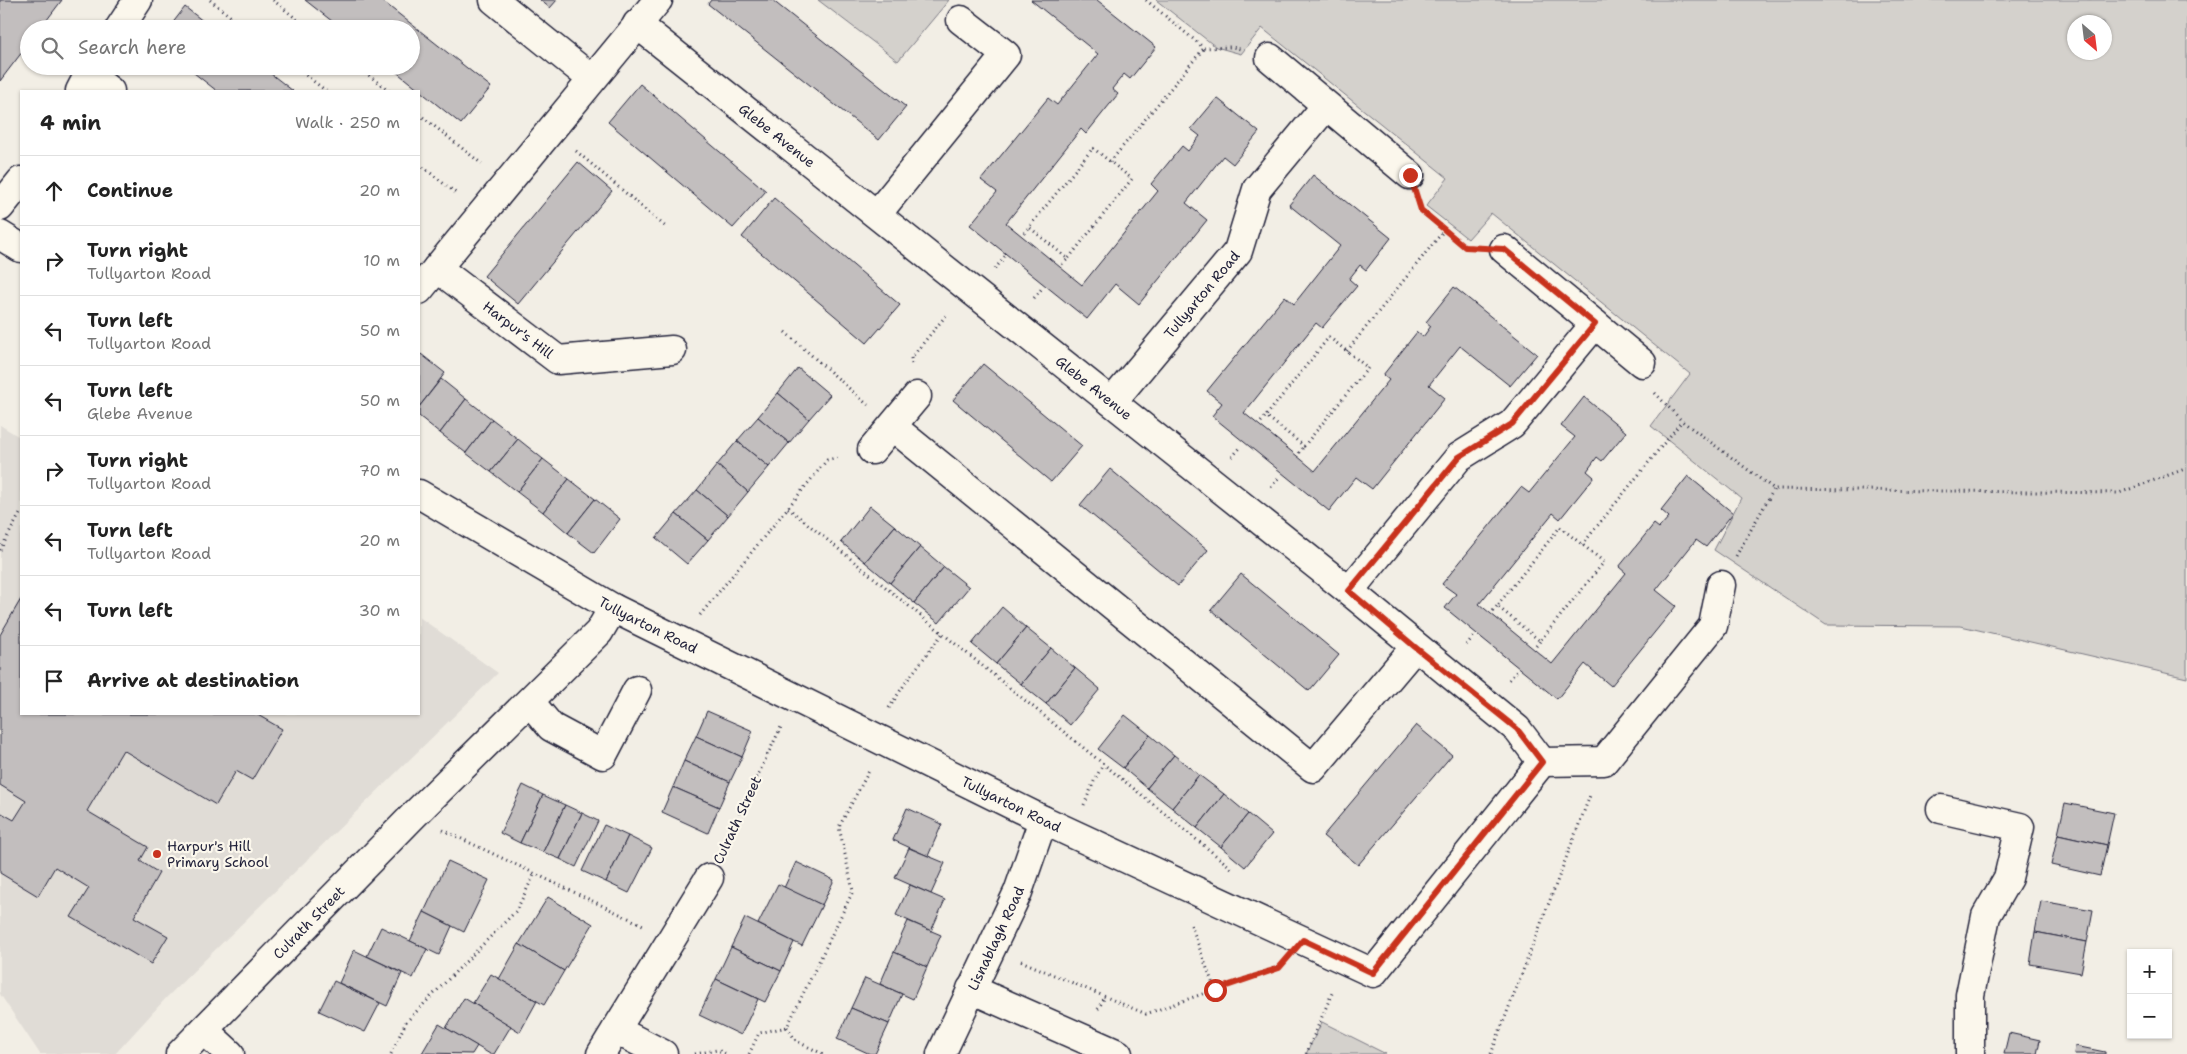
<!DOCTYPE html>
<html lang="en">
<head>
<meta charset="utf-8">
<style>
  body { margin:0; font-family:"Shantell Sans",sans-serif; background:#f2f2f2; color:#222 }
  .controls { position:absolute; right:15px; bottom:15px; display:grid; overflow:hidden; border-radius:0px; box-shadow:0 1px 4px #0004 }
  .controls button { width:45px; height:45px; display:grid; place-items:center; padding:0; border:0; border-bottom:1px solid #e0e0e0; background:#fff; color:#222; font:25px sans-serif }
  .compass { position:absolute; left:2067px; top:15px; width:45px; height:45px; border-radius:50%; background:#fff; box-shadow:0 1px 4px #0004; rotate:152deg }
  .stop { position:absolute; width:15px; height:15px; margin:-11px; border:4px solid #c8321e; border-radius:50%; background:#fff }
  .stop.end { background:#c8321e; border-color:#fff; box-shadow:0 1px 5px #0008 }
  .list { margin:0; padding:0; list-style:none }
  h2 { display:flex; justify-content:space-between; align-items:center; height:65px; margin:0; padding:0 20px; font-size:21px }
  h2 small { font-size:16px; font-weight:400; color:#767676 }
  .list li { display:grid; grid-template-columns:32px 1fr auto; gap:15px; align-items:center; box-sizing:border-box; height:70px; padding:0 20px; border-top:1px solid #e0e0e0 }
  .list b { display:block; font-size:19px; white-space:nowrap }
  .list p { margin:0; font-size:16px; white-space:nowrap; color:#767676 }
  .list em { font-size:16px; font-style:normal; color:#767676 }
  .icon { flex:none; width:28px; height:28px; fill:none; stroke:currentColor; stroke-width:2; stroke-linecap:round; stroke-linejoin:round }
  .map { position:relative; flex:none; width:2187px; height:1054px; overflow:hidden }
  .search { position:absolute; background:#fff; box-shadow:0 1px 4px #0004; left:20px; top:20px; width:400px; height:55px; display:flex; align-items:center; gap:12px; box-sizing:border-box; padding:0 18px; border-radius:28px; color:#767676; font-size:19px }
  .panel { position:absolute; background:#fff; box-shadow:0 1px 4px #0004; left:20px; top:90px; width:400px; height:625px; border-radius:0px }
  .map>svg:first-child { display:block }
  .built { fill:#e0dcd6 }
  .green { fill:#d4d1cc; stroke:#7b7a84; fill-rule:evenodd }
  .building { fill:#c2bebe; stroke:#22223b }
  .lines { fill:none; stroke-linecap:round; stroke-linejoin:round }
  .minor-casing { stroke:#22223b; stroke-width:31 }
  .path { stroke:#22223b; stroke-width:3; stroke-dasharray:1 4; stroke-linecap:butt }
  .minor { stroke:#fbf7ec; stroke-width:28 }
  .route { stroke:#c8321e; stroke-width:6 }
  .poi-dot { fill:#c8321e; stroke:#fbf7ec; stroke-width:2 }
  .labels { text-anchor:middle; stroke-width:4.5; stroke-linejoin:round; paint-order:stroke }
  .street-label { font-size:14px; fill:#22223b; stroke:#fbf7ec }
  .poi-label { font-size:14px; fill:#22223b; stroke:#fbf7ec; text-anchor:start }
</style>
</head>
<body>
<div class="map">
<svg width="2187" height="1054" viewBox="0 0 2187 1054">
  <rect width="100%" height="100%" fill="#f2eee5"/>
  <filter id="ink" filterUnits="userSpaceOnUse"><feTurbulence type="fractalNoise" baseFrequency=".02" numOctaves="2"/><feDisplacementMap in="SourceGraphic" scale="10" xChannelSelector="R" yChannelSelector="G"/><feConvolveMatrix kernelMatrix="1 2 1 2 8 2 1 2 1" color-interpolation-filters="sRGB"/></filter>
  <g filter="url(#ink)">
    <!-- built -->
    <polygon class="built" points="0,425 21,438 21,714 419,714 419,617 498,673 167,997 115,1054 40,1054 0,994"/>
    <!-- green -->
    <g class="green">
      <polygon points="818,0 949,0 898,61"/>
      <path d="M1156 0H2187V678L1961 626 1826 625 1714 550 1741 498 1651 426 1690 374 1491 213 1468 239 1426 206 1448 178 1262 28 1241 54 1216 47ZM2104 22V52H2074V22Z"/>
      <polygon points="1322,1022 1386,1054 1306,1054"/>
    </g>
    <!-- building -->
    <g class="building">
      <polygon points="0,0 62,0 40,29 29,29 29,43 0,81"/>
      <polygon points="305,0 381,0 491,87 461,124 389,66 411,66 411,29 342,29"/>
      <polygon points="540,0 557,0 550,8"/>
      <polygon points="711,0 772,0 906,107 879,140 708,4"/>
      <polygon points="1031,0 1097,0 1156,47 1130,79 1124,74 1112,89 1118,94 1086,134 1081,129 1006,223 1082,285 1158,191 1151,184 1182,146 1188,151 1200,136 1191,129 1217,98 1259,132 1233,164 1223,156 1186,203 1207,220 1139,304 1115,284 1087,319 970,225 997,192 981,180 1048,98 1057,105 1098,54"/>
      <polygon points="185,7 213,29 168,29"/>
      <polygon points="185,66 261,66 293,91 217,91"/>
      <polygon points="640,84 766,191 733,228 608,122"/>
      <polygon points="578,162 612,191 518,304 484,276"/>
      <polygon points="1313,175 1391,238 1366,270 1360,265 1349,279 1357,286 1322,328 1316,323 1244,413 1302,460 1315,471 1389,380 1383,375 1417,332 1423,337 1431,326 1426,322 1454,287 1537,354 1510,386 1460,346 1429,385 1445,398 1372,489 1356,477 1329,511 1212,416 1222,403 1207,391 1285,296 1294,304 1340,246 1289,205"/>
      <polygon points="774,198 900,305 867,343 742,237"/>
      <polygon points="421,354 445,373 419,407 419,357"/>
      <polygon points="983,364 1082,446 1051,482 953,400"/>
      <polygon points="798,368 830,395 809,419 778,393"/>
      <polygon points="441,379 466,399 440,433 419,416 419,407"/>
      <polygon points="778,393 809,419 789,443 758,417"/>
      <polygon points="1584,397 1626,432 1602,461 1597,457 1587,471 1594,477 1560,519 1553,513 1479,604 1552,664 1626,573 1619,567 1654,524 1659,528 1669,517 1661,510 1688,476 1733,513 1706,547 1696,540 1656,590 1676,606 1611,686 1585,664 1557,699 1445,608 1456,594 1442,584 1521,487 1529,493 1575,437 1561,426"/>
      <polygon points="466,399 492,419 466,453 440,433"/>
      <polygon points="758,417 789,443 769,467 737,441"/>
      <polygon points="492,419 518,439 491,472 466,453"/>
      <polygon points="518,439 543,459 517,492 491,472"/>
      <polygon points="737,441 769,467 748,492 717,465"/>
      <polygon points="543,459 569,479 543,512 517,492"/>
      <polygon points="717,465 748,492 728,516 697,490"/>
      <polygon points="1110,469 1208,550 1178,586 1080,505"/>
      <polygon points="569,479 595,499 568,533 543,512"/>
      <polygon points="697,490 728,516 708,540 676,514"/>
      <polygon points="595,499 620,519 594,553 568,533"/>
      <polygon points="870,506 895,526 865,562 841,542"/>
      <polygon points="676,514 708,540 687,564 656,538"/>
      <polygon points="895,526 920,547 890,583 865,562"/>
      <polygon points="920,547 944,567 914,603 890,583"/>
      <polygon points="944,567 969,587 939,623 914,603"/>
      <polygon points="1241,574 1339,655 1309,691 1211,610"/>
      <polygon points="21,599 21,714 256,714 282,729 252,780 236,771 216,805 123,750 87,811 148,847 140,861 159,873 134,917 168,936 151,964 71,917 89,888 55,867 38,896 0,873 0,812 14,820 26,801 0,785 0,635"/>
      <polygon points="1002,607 1026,628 996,664 972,644"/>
      <polygon points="1026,628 1051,648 1021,684 996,664"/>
      <polygon points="1051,648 1075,668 1046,704 1021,684"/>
      <polygon points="1075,668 1100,689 1070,725 1046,704"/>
      <polygon points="707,711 753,731 742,757 696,736"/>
      <polygon points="1125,715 1150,735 1123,768 1098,749"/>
      <polygon points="1416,725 1452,755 1358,865 1323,836"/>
      <polygon points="1150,735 1174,755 1147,788 1123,768"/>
      <polygon points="696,736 742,757 730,782 684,761"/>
      <polygon points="1174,755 1199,775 1172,808 1147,788"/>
      <polygon points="684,761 730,782 719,807 673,787"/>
      <polygon points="1199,775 1224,794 1197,828 1172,808"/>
      <polygon points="523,785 543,795 520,843 500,833"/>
      <polygon points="673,787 719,807 708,833 662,812"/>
      <polygon points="1224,794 1248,814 1221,847 1197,828"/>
      <polygon points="543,795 565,805 543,852 520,843"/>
      <polygon points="2065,803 2114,813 2107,845 2058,834"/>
      <polygon points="565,805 582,813 560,859 543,852"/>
      <polygon points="907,808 942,824 928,856 893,840"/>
      <polygon points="582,813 598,821 576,867 560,859"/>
      <polygon points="1248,814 1272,834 1245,867 1221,847"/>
      <polygon points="604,825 628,836 606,882 582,871"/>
      <polygon points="2058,834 2107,845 2100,876 2051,865"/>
      <polygon points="628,836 652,848 629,893 606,882"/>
      <polygon points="909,848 945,863 931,894 895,878"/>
      <polygon points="448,861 489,880 464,932 424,912"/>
      <polygon points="796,862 834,880 822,905 784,888"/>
      <polygon points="778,884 822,905 802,946 758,924"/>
      <polygon points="910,885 945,900 931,931 896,915"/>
      <polygon points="548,897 593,924 564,971 519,944"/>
      <polygon points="2041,901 2093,910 2087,942 2035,932"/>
      <polygon points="424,912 452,926 439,955 410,941"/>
      <polygon points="745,918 794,942 781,971 731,947"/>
      <polygon points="908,921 941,935 927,967 894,952"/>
      <polygon points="381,927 427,949 413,978 367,956"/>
      <polygon points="2035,932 2087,942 2081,973 2030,964"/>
      <polygon points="519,944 564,971 544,1005 499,979"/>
      <polygon points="731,947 781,971 765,1002 716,979"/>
      <polygon points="354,950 402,973 387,1006 339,983"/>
      <polygon points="894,952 927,967 913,999 880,984"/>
      <polygon points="491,974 537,1001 520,1032 473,1003"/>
      <polygon points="865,978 902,994 889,1024 851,1008"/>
      <polygon points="716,979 758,999 741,1035 699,1015"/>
      <polygon points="334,981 380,1003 365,1032 319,1011"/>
      <polygon points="464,998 511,1026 494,1054 490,1054 446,1028"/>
      <polygon points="851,1008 889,1024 875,1054 870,1054 837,1039"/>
      <polygon points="439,1024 477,1046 472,1054 422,1053"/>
      <polygon points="2009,1033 2040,1040 2037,1054 2004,1054"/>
      <polygon points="2075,1046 2105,1052 2105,1054 2074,1054"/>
    </g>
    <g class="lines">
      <!-- minor casing -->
      <g class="minor-casing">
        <g id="minor">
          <polyline points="494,0 592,79"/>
          <path id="s1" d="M637 24 1349 591 1517 729 1542 762"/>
          <polyline points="119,29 138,0"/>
          <polyline points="1270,58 1410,175"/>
          <polyline points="88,74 110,91"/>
          <polyline points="80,91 93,66"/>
          <polyline points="0,207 21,181"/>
          <polyline points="877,214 1006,55 961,20"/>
          <polyline points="0,235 21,248"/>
          <polyline points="1504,249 1642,363"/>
          <path id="s2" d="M437 268 558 360 672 350"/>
          <polyline points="419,290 658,0"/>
          <path id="s3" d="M1112 402 1238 251 1257 189 1326 106"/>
          <polyline points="893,427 1313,768 1415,647"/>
          <polyline points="872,450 917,396"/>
          <path id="s4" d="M419 494 613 608 1043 820 1373 973 1542 762"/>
          <polyline points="1349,591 1459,457 1512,424 1595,324"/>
          <polyline points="530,702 551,727 603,755 637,690"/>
          <polyline points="1542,762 1604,761 1713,626 1721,585"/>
          <polyline points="1941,809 2020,827 2008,878 1986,916 1970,995 1970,1054"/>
          <polyline points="971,989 1118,1054"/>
          <polyline points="204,1030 230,1054"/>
          <polyline points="616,1030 663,1054"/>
          <path id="s5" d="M180 1054 413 816 599 632 613 608"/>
          <polyline points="601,1054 709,878"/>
          <path id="s6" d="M941 1054 1018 892 1043 820"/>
        </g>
      </g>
      <!-- path -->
      <g class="path">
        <polyline points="210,0 246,29"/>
        <polyline points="273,0 309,29"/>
        <polyline points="1146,0 1204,48 1232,47 1240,49"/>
        <polyline points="294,66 326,91"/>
        <polyline points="357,66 389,91"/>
        <polyline points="419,114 482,164"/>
        <polygon points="1093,148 1132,179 1068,259 1029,227"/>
        <polyline points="576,151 667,228"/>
        <polyline points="1110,162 1204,48"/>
        <polyline points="419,164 457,194"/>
        <polyline points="1419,204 1421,210 1465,247 1472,247"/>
        <polyline points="1024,233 1029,227"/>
        <polyline points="1062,264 1068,259"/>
        <polyline points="995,269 1005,256"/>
        <polyline points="1034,298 1043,287"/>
        <polyline points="785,332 868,405"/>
        <polygon points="1329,337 1368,368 1304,446 1266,416"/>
        <polyline points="1347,351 1445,229"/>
        <polyline points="912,364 911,358 948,313"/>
        <polyline points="1655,393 1682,421 1774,489 2119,493 2185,469"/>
        <polyline points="1261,422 1266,416"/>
        <polyline points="1299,453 1304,446"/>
        <polyline points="1232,457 1242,446"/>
        <polyline points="1271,487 1280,476"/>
        <polyline points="788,508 1234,870"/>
        <polygon points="1560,527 1604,562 1540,641 1497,606"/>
        <polyline points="1582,545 1682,421"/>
        <polyline points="0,550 21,512"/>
        <polyline points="1736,556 1774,489"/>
        <polyline points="1493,611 1497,606"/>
        <polyline points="700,615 827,460 840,457"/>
        <polyline points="1466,645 1474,636"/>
        <polyline points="1536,646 1540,641"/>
        <polyline points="1509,680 1517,671"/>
        <polyline points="889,708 906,682 942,634"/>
        <polyline points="1084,805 1095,779 1103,765"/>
        <polyline points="443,830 643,925"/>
        <polyline points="722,850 781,727"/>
        <polyline points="1191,925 1215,990"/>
        <polyline points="1021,961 1146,1014 1281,966"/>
        <polyline points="1098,1009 1105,997"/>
        <polyline points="787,1027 796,1041 823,1054"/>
        <polyline points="391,1054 406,1022 516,911 535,873"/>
        <polyline points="695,1054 717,1050 727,1054"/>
        <polyline points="749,1054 759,1033 787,1027 853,891 839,827 869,771"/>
        <polyline points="1306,1054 1333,991"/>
        <polyline points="1491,1054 1591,793"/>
      </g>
      <!-- minor -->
      <use href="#minor" class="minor"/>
    </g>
  </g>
  <g class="lines" filter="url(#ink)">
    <!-- route -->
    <polyline class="route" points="1215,990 1279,968 1303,940 1373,973 1542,762 1517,729 1415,647 1349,591 1459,457 1512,424 1595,324 1504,249 1465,247 1421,210 1410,175"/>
  </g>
  <!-- markers -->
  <circle class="poi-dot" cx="157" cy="854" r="5"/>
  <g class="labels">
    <!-- street labels -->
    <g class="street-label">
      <text dy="5" stroke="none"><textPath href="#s1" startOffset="179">Glebe Avenue</textPath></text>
      <text dy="5" stroke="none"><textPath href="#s3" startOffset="140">Tullyarton Road</textPath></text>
      <text dy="5" stroke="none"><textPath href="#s2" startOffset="102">Harpur's Hill</textPath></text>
      <text dy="5" stroke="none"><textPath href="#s1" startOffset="584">Glebe Avenue</textPath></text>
      <text dy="5" stroke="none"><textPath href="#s4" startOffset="264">Tullyarton Road</textPath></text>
      <text dy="5" stroke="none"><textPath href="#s4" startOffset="669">Tullyarton Road</textPath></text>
      <text transform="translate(737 820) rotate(-65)" y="5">Culrath Street</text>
      <text dy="5" stroke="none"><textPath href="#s5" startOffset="184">Culrath Street</textPath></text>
      <text dy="5" stroke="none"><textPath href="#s6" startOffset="128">Lisnablagh Road</textPath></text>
    </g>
    <!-- poi labels -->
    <g class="poi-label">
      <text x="167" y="851">Harpur's Hill<tspan x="167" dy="16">Primary School</tspan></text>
    </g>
  </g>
</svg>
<div class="controls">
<button>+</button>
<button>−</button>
</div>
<svg class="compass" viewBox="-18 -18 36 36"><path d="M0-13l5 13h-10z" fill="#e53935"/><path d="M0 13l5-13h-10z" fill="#767676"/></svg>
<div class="stop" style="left:1215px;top:990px"></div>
<div class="stop end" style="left:1410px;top:175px"></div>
<div class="search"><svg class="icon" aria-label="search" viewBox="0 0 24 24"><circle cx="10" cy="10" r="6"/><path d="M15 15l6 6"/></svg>Search here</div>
<section class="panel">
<h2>4 min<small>Walk · 250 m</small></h2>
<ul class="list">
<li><svg class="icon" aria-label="ahead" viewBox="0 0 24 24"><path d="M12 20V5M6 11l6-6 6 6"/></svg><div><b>Continue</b></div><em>20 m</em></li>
<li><svg class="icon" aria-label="right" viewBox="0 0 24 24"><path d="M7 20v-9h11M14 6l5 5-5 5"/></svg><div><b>Turn right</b><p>Tullyarton Road</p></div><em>10 m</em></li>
<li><svg class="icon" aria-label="left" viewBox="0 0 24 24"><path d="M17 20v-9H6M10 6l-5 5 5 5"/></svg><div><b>Turn left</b><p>Tullyarton Road</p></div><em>50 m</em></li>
<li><svg class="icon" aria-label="left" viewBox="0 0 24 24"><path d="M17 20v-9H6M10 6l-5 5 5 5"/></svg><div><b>Turn left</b><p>Glebe Avenue</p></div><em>50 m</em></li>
<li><svg class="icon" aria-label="right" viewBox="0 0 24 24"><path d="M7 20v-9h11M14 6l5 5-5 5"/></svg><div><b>Turn right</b><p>Tullyarton Road</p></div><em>70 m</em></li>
<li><svg class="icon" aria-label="left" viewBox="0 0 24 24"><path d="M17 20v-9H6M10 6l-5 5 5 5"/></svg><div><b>Turn left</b><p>Tullyarton Road</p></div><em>20 m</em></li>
<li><svg class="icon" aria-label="left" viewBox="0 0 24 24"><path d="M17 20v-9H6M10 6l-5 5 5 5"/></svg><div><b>Turn left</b></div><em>30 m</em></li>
<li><svg class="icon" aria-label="arrive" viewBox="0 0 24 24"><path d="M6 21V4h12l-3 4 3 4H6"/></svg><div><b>Arrive at destination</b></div></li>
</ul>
</section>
</div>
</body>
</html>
